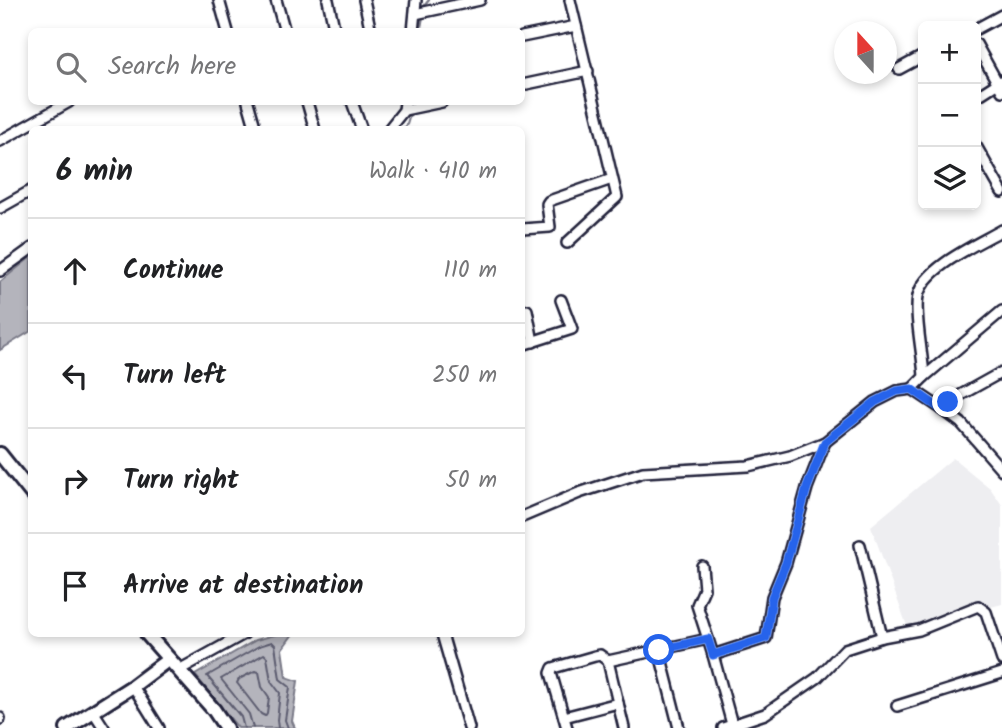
<!DOCTYPE html>
<html lang="en">
<head>
<meta charset="utf-8">
<style>
  body { margin:0; font-family:Kalam,sans-serif; background:#f2f2f2; color:#202124 }
  .controls { position:absolute; right:21px; top:21px; display:grid; overflow:hidden; border-radius:10px; box-shadow:0 4px 10px #0003 }
  .controls button { width:63px; height:63px; display:grid; place-items:center; padding:0; border:0; border-bottom:2px solid #e0e0e0; background:#fff; color:#202124; font:35px sans-serif }
  .compass { position:absolute; left:834px; top:21px; width:63px; height:63px; border-radius:50%; background:#fff; box-shadow:0 4px 10px #0003; rotate:339deg }
  .stop { position:absolute; width:21px; height:21px; margin:-16px; border:5px solid #2563eb; border-radius:50%; background:#fff }
  .stop.end { background:#2563eb; border-color:#fff; box-shadow:0 2px 7px #0008 }
  .list { margin:0; padding:0; list-style:none }
  h2 { display:flex; justify-content:space-between; align-items:center; height:91px; margin:0; padding:0 28px; font-size:30px }
  h2 small { font-size:23px; font-weight:400; color:#757577 }
  .list li { display:grid; grid-template-columns:46px 1fr auto; gap:21px; align-items:center; box-sizing:border-box; height:105px; padding:0 28px; border-top:2px solid #e0e0e0 }
  .list b { display:block; font-size:26px; white-space:nowrap }
  .list em { font-size:23px; font-style:normal; color:#757577 }
  .icon { flex:none; width:38px; height:38px; fill:none; stroke:currentColor; stroke-width:2; stroke-linecap:round; stroke-linejoin:round }
  .map { position:relative; flex:none; width:1002px; height:728px; overflow:hidden }
  .search { position:absolute; background:#fff; box-shadow:0 4px 10px #0003; left:28px; top:28px; width:497px; height:77px; display:flex; align-items:center; gap:18px; box-sizing:border-box; padding:0 24px; border-radius:10px; color:#757577; font-size:26px }
  .panel { position:absolute; background:#fff; box-shadow:0 4px 10px #0003; left:28px; top:126px; width:497px; height:511px; border-radius:10px }
  .map>svg:first-child { display:block }
  .built { fill:#eeeef1 }
  .water { fill:#b4b4bc; stroke:#7a7a88; stroke-width:2 }
  .lines { fill:none; stroke-linecap:round; stroke-linejoin:round }
  .shore { stroke:#5c5c6f; stroke-width:2 }
  .stream { stroke:#7a7a88; stroke-width:2.5 }
  .street-casing { stroke:#22223b; stroke-width:14 }
  .secondary-casing { stroke:#22223b; stroke-width:18 }
  .street { stroke:#fff; stroke-width:9 }
  .secondary { stroke:#fff; stroke-width:12 }
  .route { stroke:#2563eb; stroke-width:9 }
</style>
</head>
<body>
<div class="map">
<svg width="1002" height="728" viewBox="0 0 1002 728">
  <rect width="100%" height="100%" fill="#fff"/>
  <filter id="ink" filterUnits="userSpaceOnUse"><feTurbulence type="fractalNoise" baseFrequency=".0143" numOctaves="2"/><feDisplacementMap in="SourceGraphic" scale="14" xChannelSelector="R" yChannelSelector="G"/><feConvolveMatrix kernelMatrix="1 2 1 2 8 2 1 2 1" color-interpolation-filters="sRGB"/></filter>
  <g filter="url(#ink)">
    <!-- built -->
    <polygon class="built" points="953,458 990,488 1002,505 1002,604 908,629 871,526"/>
    <!-- water -->
    <g class="water">
      <polygon points="31,257 31,331 0,350 0,282"/>
      <polygon points="278,634 293,634 282,649 286,677 298,681 292,721 295,728 238,728 195,675 256,640"/>
    </g>
    <g class="lines">
      <!-- shore -->
      <g class="shore">
        <polygon points="255,671 259,672 262,687 269,697 267,713 265,716 261,714 237,683 239,679"/>
        <polyline points="244,728 241,717 207,676 259,646 272,642 275,645 280,679 290,687 285,720 288,728"/>
        <polyline points="253,728 249,714 221,679 264,654 267,657 271,681 280,693 277,720 278,728"/>
      </g>
      <!-- stream -->
      <g class="stream">
        <polyline points="420,32 425,5 429,0"/>
        <polyline points="402,130 407,124 411,111"/>
      </g>
      <!-- street casing -->
      <g class="street-casing">
        <g id="street">
          <polyline points="219,0 228,32"/>
          <polyline points="276,0 285,32"/>
          <polyline points="328,0 335,32"/>
          <polyline points="364,0 371,32"/>
          <polyline points="415,14 480,0"/>
          <polyline points="976,29 1002,15"/>
          <polyline points="413,32 416,0"/>
          <polyline points="522,37 576,26"/>
          <polyline points="976,44 1002,91"/>
          <polyline points="899,69 923,56"/>
          <polyline points="522,85 588,71"/>
          <polyline points="976,97 1001,81"/>
          <polyline points="248,102 256,130"/>
          <polyline points="307,102 315,130"/>
          <polyline points="352,102 362,130"/>
          <polyline points="404,110 442,102"/>
          <polyline points="388,130 404,110 405,102"/>
          <polyline points="0,141 69,102"/>
          <polyline points="976,146 1002,192"/>
          <polyline points="0,208 32,190"/>
          <polyline points="522,229 550,227 547,204 549,201 612,179"/>
          <polyline points="567,243 617,197 570,0"/>
          <polyline points="0,271 32,248"/>
          <polyline points="527,310 533,342"/>
          <polyline points="522,345 572,329 561,300"/>
          <polyline points="924,377 1002,311"/>
          <path d="M912 389 924 377C923 355 914 315 918 296 924 267 978 244 1002 230"/>
          <polyline points="942,409 961,423 1002,470"/>
          <polyline points="522,517 579,493 643,472 748,466 790,456 825,442 875,402 897,391 912,389 942,409 948,402 1002,372"/>
          <polyline points="860,545 882,637"/>
          <polyline points="702,566 704,589 697,605 708,639"/>
          <polyline points="442,634 469,728"/>
          <polyline points="659,650 679,728"/>
          <polyline points="179,670 244,634"/>
          <polyline points="133,686 159,728"/>
          <polyline points="618,703 624,728"/>
          <polyline points="897,706 1002,673"/>
          <polyline points="93,711 104,728"/>
          <polyline points="564,717 618,703 608,661"/>
          <polyline points="0,719 0,718"/>
          <polyline points="567,728 551,673 553,668 595,656 600,655 608,661 708,639 713,655"/>
          <polyline points="723,728 765,714 817,678 845,649 882,637 919,630 978,606 986,612 1002,660"/>
          <polyline points="733,728 713,655 766,638 772,597 786,563 807,488 825,442"/>
        </g>
      </g>
      <!-- secondary casing -->
      <g class="secondary-casing">
        <g id="secondary">
          <polyline points="0,454 32,494"/>
          <polyline points="147,634 214,710 226,728"/>
          <polyline points="67,728 133,686 169,659"/>
        </g>
      </g>
      <!-- street -->
      <use href="#street" class="street"/>
      <!-- secondary -->
      <use href="#secondary" class="secondary"/>
    </g>
  </g>
  <g class="lines" filter="url(#ink)">
    <!-- route -->
    <polyline class="route" points="659,650 708,639 713,655 766,638 772,597 786,563 807,488 825,442 875,402 897,391 912,389 942,410 948,402"/>
  </g>
</svg>
<div class="controls">
<button>+</button>
<button>−</button>
<button><svg class="icon" aria-label="layers" viewBox="0 0 24 24"><path d="M12 4l9 5-9 5-9-5zM3 14l9 5 9-5"/></svg></button>
</div>
<svg class="compass" viewBox="-18 -18 36 36"><path d="M0-13l5 13h-10z" fill="#e53935"/><path d="M0 13l5-13h-10z" fill="#757577"/></svg>
<div class="stop" style="left:659px;top:650px"></div>
<div class="stop end" style="left:948px;top:402px"></div>
<div class="search"><svg class="icon" aria-label="search" viewBox="0 0 24 24"><circle cx="10" cy="10" r="6"/><path d="M15 15l6 6"/></svg>Search here</div>
<section class="panel">
<h2>6 min<small>Walk · 410 m</small></h2>
<ul class="list">
<li><svg class="icon" aria-label="ahead" viewBox="0 0 24 24"><path d="M12 20V5M6 11l6-6 6 6"/></svg><div><b>Continue</b></div><em>110 m</em></li>
<li><svg class="icon" aria-label="left" viewBox="0 0 24 24"><path d="M17 20v-9H6M10 6l-5 5 5 5"/></svg><div><b>Turn left</b></div><em>250 m</em></li>
<li><svg class="icon" aria-label="right" viewBox="0 0 24 24"><path d="M7 20v-9h11M14 6l5 5-5 5"/></svg><div><b>Turn right</b></div><em>50 m</em></li>
<li><svg class="icon" aria-label="arrive" viewBox="0 0 24 24"><path d="M6 21V4h12l-3 4 3 4H6"/></svg><div><b>Arrive at destination</b></div></li>
</ul>
</section>
</div>
</body>
</html>
